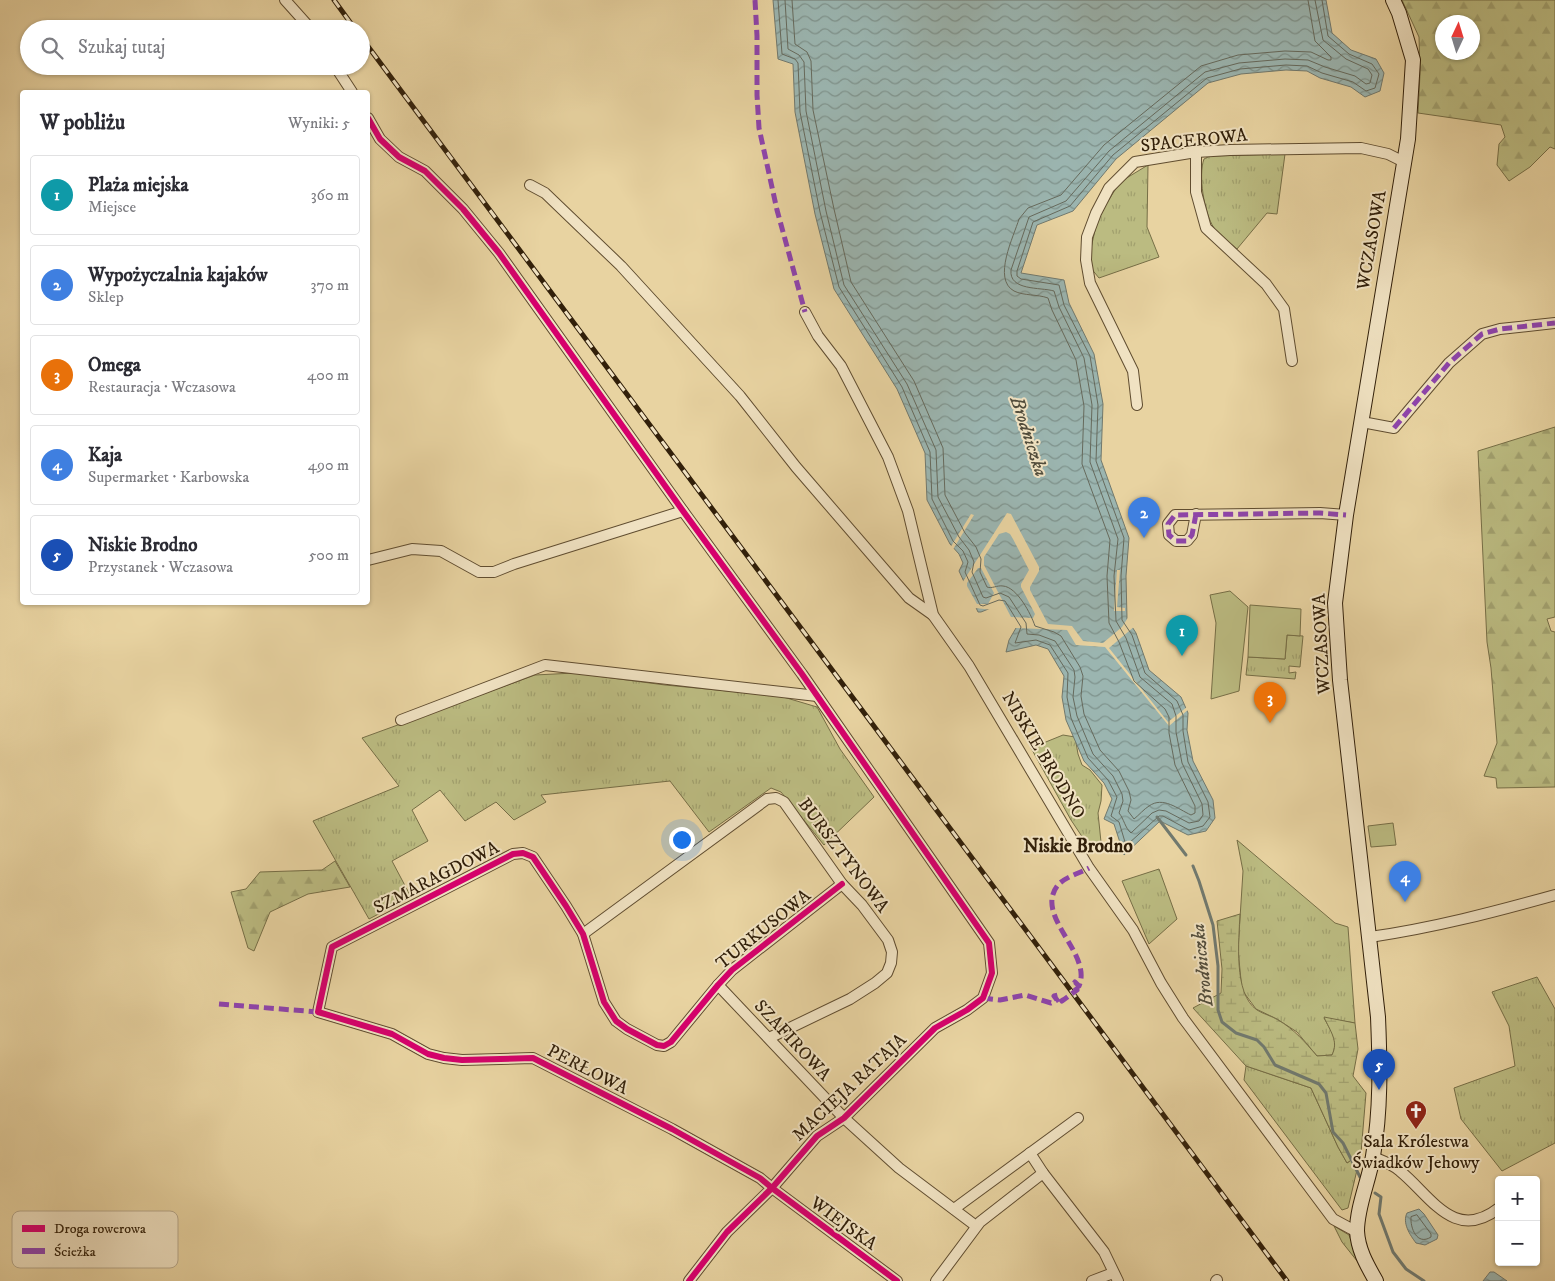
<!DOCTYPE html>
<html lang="pl">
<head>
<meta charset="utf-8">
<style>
  body { margin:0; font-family:"IM FELL DW Pica",serif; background:#f2f2f3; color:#2b2b33 }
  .controls { position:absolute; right:15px; bottom:15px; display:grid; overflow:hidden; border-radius:5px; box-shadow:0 1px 4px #0004 }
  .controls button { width:45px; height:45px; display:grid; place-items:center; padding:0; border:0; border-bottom:1px solid #e1e1e2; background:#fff; color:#2b2b33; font:25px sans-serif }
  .compass { position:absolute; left:1435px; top:15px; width:45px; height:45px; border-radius:50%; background:#fff; box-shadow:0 1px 4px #0004; rotate:4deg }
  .you { position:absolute; left:681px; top:839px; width:18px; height:18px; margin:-12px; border:4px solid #fff; border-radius:50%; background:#1a73e8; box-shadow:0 0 0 8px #1a73e833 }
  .badge { display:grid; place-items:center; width:32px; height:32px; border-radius:50%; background:#8f2418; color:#fff; font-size:16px; font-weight:700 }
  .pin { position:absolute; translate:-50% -41px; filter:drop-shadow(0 1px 2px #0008) }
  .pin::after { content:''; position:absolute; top:26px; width:18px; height:15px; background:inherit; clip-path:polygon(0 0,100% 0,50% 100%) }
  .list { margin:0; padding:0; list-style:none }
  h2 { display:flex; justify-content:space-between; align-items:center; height:65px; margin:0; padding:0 20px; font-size:21px }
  h2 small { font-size:16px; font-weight:400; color:#7c7c81 }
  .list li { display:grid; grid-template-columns:32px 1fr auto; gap:15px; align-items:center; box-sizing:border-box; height:80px; margin:0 10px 10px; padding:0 10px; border:1px solid #e1e1e2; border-radius:5px }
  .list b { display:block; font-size:19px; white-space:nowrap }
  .list p { margin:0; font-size:16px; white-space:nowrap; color:#7c7c81 }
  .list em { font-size:16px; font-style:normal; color:#7c7c81 }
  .icon { flex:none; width:28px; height:28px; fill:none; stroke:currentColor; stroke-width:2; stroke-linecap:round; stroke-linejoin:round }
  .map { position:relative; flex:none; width:1555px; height:1281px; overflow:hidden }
  .search { position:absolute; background:#fff; box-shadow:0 1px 4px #0004; left:20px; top:20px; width:350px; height:55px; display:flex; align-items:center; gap:12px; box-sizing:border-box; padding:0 18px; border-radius:28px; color:#7c7c81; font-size:19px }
  .panel { position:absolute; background:#fff; box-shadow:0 1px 4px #0004; left:20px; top:90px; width:350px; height:515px; border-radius:5px }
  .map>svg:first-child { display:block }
  .grass { fill:url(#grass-tufts); stroke:#766e46 }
  .forest { fill:url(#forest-firs); stroke:#766e46; fill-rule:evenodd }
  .wetland { fill:url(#wetland-marsh); stroke:#766e46 }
  .green { fill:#bbbb81; stroke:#766e46 }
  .water { fill:url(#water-waves); stroke:#71796e }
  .pier { fill:#e8d3a1; fill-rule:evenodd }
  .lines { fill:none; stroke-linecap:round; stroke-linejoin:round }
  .shore { stroke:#666a5d; stroke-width:1 }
  .stream { stroke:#71796e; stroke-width:3 }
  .street-casing { stroke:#604d30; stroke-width:12 }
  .secondary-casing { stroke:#32200a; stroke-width:16 }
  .street { stroke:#f0e2c2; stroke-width:10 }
  .secondary { stroke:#f0e2c2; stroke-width:14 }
  .rail-casing { stroke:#32200a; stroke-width:5 }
  .rail { stroke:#f0e2c2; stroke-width:3; stroke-dasharray:9; stroke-linecap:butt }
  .quiet { stroke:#8e44ad; stroke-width:5; stroke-dasharray:10 5; stroke-linecap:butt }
  .cycleway-casing { stroke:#f0e2c2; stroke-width:9 }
  .cycleway { stroke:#d6006c; stroke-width:6 }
  .labels { text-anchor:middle; stroke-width:4; stroke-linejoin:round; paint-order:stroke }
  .street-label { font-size:18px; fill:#32200a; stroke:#f0e2c2 }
  .poi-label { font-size:18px; fill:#32200a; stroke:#f0e2c2 }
  .water-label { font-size:19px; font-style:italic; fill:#524d3c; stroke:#f0e2c2 }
  .neighbourhood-label { font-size:19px; font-weight:bold; fill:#32200a; stroke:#f0e2c2 }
  .key { fill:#f0e2c2; stroke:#b7a88b; stroke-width:1 }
  .key-label { font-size:14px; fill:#32200a }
</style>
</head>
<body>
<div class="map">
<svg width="1555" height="1281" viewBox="0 0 1555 1281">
  <defs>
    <pattern id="grass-tufts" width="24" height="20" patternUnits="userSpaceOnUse" patternTransform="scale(1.25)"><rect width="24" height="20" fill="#bbbb81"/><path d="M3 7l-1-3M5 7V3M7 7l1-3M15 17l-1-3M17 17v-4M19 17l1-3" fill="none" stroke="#a1a06e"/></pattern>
    <pattern id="forest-firs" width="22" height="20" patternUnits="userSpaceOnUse" patternTransform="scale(1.25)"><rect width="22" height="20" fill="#bbbb81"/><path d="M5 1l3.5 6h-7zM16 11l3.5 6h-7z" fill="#a1a06e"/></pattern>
    <pattern id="wetland-marsh" width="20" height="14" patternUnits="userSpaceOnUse" patternTransform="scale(1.25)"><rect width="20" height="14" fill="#bbbb81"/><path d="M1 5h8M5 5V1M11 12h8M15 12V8" fill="none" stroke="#a1a06e"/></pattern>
    <pattern id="water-waves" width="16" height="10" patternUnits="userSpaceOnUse" patternTransform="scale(1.25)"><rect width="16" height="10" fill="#9bb5b0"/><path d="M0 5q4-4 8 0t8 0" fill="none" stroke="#7f938d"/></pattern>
  </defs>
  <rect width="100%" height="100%" fill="#e8d3a1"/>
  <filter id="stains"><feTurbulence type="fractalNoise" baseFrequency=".004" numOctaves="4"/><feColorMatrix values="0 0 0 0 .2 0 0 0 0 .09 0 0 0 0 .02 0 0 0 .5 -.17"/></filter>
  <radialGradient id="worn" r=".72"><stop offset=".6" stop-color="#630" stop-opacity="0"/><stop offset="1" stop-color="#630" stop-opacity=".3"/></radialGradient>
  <!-- grass -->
  <g class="grass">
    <path d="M1285 154 1277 214 1267 213 1237 249C1230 243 1220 236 1214 228 1204 213 1198 175 1204 159L1210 156Z"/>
    <polygon points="1148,165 1147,227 1159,257 1099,278 1090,267 1091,248 1098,217 1120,182"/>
    <polygon points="1287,635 1303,636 1300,667 1289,666 1289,673 1296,672 1295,679 1246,675 1248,657 1285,659"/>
    <polygon points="574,673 665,685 780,696 817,707 840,749 874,797 824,845 781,792 771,788 709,832 670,781 541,795 546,802 514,820 496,802 465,821 440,790 412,810 428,841 392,861 411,897 369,919 313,821 399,786 362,738 535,675"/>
    <polygon points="1063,735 1075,737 1078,754 1082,765 1090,770 1102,785 1101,801 1098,813 1101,842 1089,847 1071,820 1031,748"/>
    <path d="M1237 840 1335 923 1348 927 1355 1023 1324 1018C1331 1031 1339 1041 1332 1055L1317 1056 1297 1032 1277 1019 1256 1009 1242 990 1238 950 1243 871Z"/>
    <polygon points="1159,869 1177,919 1149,944 1122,881"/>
    <polygon points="1537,977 1555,1009 1555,1143 1502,1171 1461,1119 1454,1088 1515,1066 1509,1026 1492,992"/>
    <polygon points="1246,1066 1311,1088 1338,1147 1347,1163 1361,1153 1348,1208 1342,1210 1244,1080"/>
    <polygon points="1334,1226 1349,1235 1361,1266 1342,1242"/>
  </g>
  <!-- forest -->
  <g class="forest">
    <path d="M1402 0H1555V149L1550 147 1530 167 1509 181 1497 165 1499 144 1505 137 1501 125 1418 113 1420 74 1419 37ZM1442 22H1472V52H1442Z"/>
    <polygon points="1555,427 1555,617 1547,619 1551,631 1555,632 1555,787 1497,788 1496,778 1484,776 1497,743 1491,668 1487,642 1478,451"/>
    <polygon points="335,861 350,887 308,894 270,912 254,951 248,948 231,892 246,889 260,872 322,870"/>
  </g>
  <!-- wetland -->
  <path class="wetland" d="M1240 914C1239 939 1233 994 1257 1010 1263 1014 1272 1016 1278 1020 1294 1029 1305 1042 1317 1056L1332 1055C1339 1041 1330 1031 1324 1017L1355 1023 1358 1049 1353 1076 1366 1093 1361 1153 1347 1163 1338 1147 1311 1088 1246 1066 1193 1008 1221 993 1222 969 1217 921Z"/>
  <!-- green -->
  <g class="green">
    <polygon points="1230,591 1248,607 1239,691 1211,699 1216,623 1210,595"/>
    <polygon points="1250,605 1301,609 1300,636 1287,635 1285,659 1248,657"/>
    <polygon points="1393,823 1396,845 1371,847 1368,826"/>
  </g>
  <!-- water -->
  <g class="water">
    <polygon points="773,0 1326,0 1332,33 1351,50 1376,59 1384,73 1380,91 1365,97 1351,87 1320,78 1307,71 1286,70 1241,74 1208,83 1116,159 1073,211 1037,225 1021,273 1064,280 1069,303 1094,354 1103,404 1101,460 1129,538 1126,576 1127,619 1136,633 1149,670 1181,697 1188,713 1187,730 1193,761 1213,800 1215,818 1206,831 1188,835 1160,821 1124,855 1114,824 1104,819 1112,799 1104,783 1084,761 1066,720 1062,697 1064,676 1048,649 1036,645 1006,652 1009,640 1016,628 1001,604 981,612 978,612 959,571 963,563 959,554 950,544 927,500 925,453 897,389 834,289 815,214 795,112 793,64 778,59"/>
    <path d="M1419 1209 1424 1214 1438 1235 1437 1239 1425 1245 1416 1243C1410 1235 1402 1223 1407 1213Z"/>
    <polygon points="1490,1272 1494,1272 1507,1281 1483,1281"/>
  </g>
  <!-- pier -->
  <g class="pier">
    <path d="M1007 513 1011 514 1039 567V571L1030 587V590L1048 624 1072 626 1083 641 1103 643 1122 627 1129 616 1135 626 1109 648 1168 722 1187 707 1189 709 1169 726 1105 647 1076 645 1067 630 1015 628 1010 625 1000 607 993 610 975 608 962 583ZM1006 532 1010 534 1013 539 1029 570 1021 584V587L1035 614 1033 618 1011 617 984 565V557L999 534ZM978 568H981L994 593 988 604H977L967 586V583Z"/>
    <polygon points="971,514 974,515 952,551 950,548"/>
    <polygon points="1117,570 1120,570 1117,607 1125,608 1125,611 1114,611"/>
  </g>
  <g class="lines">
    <!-- shore -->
    <g class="shore">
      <polyline points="778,0 782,54 795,59 798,63 800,112 820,212 839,287 902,387 930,452 932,499 953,541 963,551 968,562 965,572 980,605 983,606 999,600 1005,601 1021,627 1015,643 1036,640 1050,645 1068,673 1067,697 1071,718 1088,758 1108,780 1117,797 1111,816 1119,822 1125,842 1128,844 1159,816 1163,816 1189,830 1203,826 1210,817 1208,802 1188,762 1183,731 1183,715 1177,701 1145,673 1132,635 1122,620 1121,576 1124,538 1096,461 1098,405 1090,356 1064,305 1059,285 1021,279 1017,276 1017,271 1033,222 1070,206 1113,155 1207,78 1240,69 1286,65 1307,66 1322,73 1353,82 1366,91 1375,88 1379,74 1372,64 1349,54 1328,36 1322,0"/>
      <path d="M785 0 788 49 799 55 804 62 806 111 826 211 844 285 907 384 936 450 938 497 959 537 969 550 974 562 972 572 983 597 986 598 1000 593 1009 597 1026 623 1027 634 1039 635 1055 641 1074 670 1075 677 1073 697 1077 716 1093 754 1113 776 1122 794 1123 801 1119 813C1124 819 1125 828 1131 833L1152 813 1159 810 1166 811 1189 823 1199 821 1203 815 1202 804 1182 763 1176 732V716L1172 704 1140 677 1126 638 1116 621 1114 576 1118 539 1090 462 1092 405 1084 358 1059 307 1054 291C1040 287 1009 291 1011 270L1029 217 1066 201 1109 151 1205 72 1239 63 1285 59 1308 60 1325 67 1355 76 1366 84 1370 83 1372 75 1368 69 1346 59 1323 40 1315 0"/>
      <path d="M792 0 795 44 807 52 811 61 813 110 834 209 851 282 914 381 943 448 945 495 965 533 976 547 981 559 980 572 987 587C992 589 997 585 1003 586 1017 587 1031 614 1035 626L1054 632 1061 636 1080 667 1083 676 1081 696 1084 714 1100 750 1119 771 1129 791 1131 800 1128 811 1134 819C1139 815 1144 809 1149 806 1163 796 1178 809 1191 815L1195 813V806L1175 765 1169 733V717L1165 709 1134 681 1119 642 1109 623 1107 576 1110 540 1082 464 1084 406 1076 360 1052 310 1048 298C1037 294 1024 296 1014 291 992 279 1014 236 1019 219L1028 208 1061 195 1104 145 1201 66 1238 55 1285 51 1311 52 1328 60H1331V57L1315 41 1308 0"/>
      <path d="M1417 1215 1431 1234V1237C1417 1246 1410 1228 1411 1217Z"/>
    </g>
    <!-- stream -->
    <g class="stream">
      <polyline points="1157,817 1186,855"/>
      <polyline points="1193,866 1199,881 1213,925 1218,966 1218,1010 1222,1022 1236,1033 1257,1040 1264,1047 1275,1065 1319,1084 1326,1093 1333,1132 1343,1143 1360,1177"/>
      <polyline points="1375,1193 1381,1197 1379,1214 1393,1252 1406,1269 1424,1281"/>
    </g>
    <!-- street casing -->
    <g class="street-casing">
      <g id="street">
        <polyline points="285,0 311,29"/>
        <polyline points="335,66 352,92"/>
        <polyline points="368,118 380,139 399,157 425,171 463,209 499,253 683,511 802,674 989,943 992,973 983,998 967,1010 935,1028 844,1118 817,1136 772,1188 727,1232 689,1281"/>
        <polyline points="1196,152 1196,192 1206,228 1266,284 1284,309 1292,361"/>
        <polyline points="530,185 545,193 621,266 740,396 796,467 909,598 933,615"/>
        <polyline points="805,312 818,336 841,366 888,457 908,511 933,615 969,666 1089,868 1133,930 1161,983 1183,1018 1333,1219 1357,1232"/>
        <polyline points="1137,405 1133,371 1090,283 1086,260 1087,237 1096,213 1109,188 1135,162 1196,152 1230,150 1361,148 1388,154 1404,162"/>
        <polyline points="1362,422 1394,428 1449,363 1482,334 1500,329 1555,323"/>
        <polyline points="1196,514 1192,535 1187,541 1176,541 1169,535 1168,524 1175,515 1320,513 1346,515"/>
        <polyline points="368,560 412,549 441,551 479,572 494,572 514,564 683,511"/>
        <polyline points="401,720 545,665 817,696"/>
        <polyline points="842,884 732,970 718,985 671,1042 664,1046 657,1045 627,1029 616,1021 604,1002 583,934 566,906 533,857 523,853 513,854 332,947 318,1012 392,1034 428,1054 444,1058 462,1060 533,1058 672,1129 760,1178 772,1188 897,1281"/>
        <polyline points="583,934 767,799 776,798 784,802 842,884 862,905 888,940 892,952 891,963 887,973 875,983 850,999 769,1038"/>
        <path d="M1370 937C1433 928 1494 912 1555 895"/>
        <polyline points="718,985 844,1118 899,1168 976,1226"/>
        <polyline points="1030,1153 1043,1173 1104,1252 1118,1281"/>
        <path d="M1373 1157C1383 1161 1392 1164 1400 1171 1431 1196 1454 1243 1499 1208"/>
        <polyline points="954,1209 1078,1118"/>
        <polyline points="936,1281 980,1222 1043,1173"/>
        <polyline points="1092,1281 1113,1273"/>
        <polyline points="1216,1281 1217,1280"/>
      </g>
    </g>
    <!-- secondary casing -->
    <g class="secondary-casing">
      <path id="secondary" d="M1376 1281C1367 1265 1358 1250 1357 1231 1357 1206 1369 1181 1373 1156 1381 1110 1380 1064 1378 1017L1340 680 1335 603 1346 515 1408 139 1413 60 1399 13 1393 0"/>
    </g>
    <!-- street -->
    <use href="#street" class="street"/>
    <!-- secondary -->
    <use href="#secondary" class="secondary"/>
    <!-- rail casing -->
    <g class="rail-casing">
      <g id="rail">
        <polyline points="334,0 355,29"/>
        <polyline points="361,37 1287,1281"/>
      </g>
    </g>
    <!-- rail -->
    <use href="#rail" class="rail"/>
    <!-- quiet -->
    <g class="quiet">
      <polyline points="755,0 757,36 757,95 759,128 777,210 805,312"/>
      <polyline points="1394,428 1449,363 1482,334 1500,329 1555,323"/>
      <polyline points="1196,514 1192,535 1187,541 1176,541 1169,535 1168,524 1175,515 1320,513 1346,515"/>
      <path d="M983 998 1000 1000 1025 995 1051 1003 1057 1000 1054 996 1058 995 1062 1001 1077 990 1073 985 1075 982 1079 986C1093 953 1033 916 1058 885 1065 877 1080 873 1089 868"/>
      <polyline points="219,1004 318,1012"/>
    </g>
    <!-- cycleway casing -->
    <g class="cycleway-casing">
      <g id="cycleway">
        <polyline points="368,118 380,139 399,157 425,171 463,209 499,253 683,511 802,674 989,943 992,973 983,998 967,1010 935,1028 844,1118 817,1136 772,1188 727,1232 689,1281"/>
        <polyline points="842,884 732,970 718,985 671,1042 664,1046 657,1045 627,1029 616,1021 604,1002 583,934 566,906 533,857 523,853 513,854 332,947 318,1012 392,1034 428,1054 444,1058 462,1060 533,1058 672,1129 760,1178 772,1188 897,1281"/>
      </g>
    </g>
    <!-- cycleway -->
    <use href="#cycleway" class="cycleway"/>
  </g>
  <!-- icons -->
  <defs>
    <g id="church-pin" transform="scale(1.125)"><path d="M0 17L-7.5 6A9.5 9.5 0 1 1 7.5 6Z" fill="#8f2418" stroke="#f0e2c2"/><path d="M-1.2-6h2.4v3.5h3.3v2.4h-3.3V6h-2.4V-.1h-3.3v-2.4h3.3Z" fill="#fff"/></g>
  </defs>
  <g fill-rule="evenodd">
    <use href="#church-pin" x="1416" y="1111"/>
  </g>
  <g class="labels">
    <!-- street labels -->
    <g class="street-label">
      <text transform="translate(1194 140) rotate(-6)" y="6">SPACEROWA</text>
      <text transform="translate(1371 240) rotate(-80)" y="6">WCZASOWA</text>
      <text transform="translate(1321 644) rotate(-93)" y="6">WCZASOWA</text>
      <text transform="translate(1044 755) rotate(59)" y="6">NISKIE BRODNO</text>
      <text transform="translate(844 855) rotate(53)" y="6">BURSZTYNOWA</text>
      <text transform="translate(436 877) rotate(-27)" y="6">SZMARAGDOWA</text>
      <text transform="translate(763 929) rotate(-39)" y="6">TURKUSOWA</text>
      <text transform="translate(793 1040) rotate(47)" y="6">SZAFIROWA</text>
      <text transform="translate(588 1069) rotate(27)" y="6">PERŁOWA</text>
      <text transform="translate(849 1087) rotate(-43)" y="6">MACIEJA RATAJA</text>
      <text transform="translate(844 1223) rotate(36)" y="6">WIEJSKA</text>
    </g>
    <!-- poi labels -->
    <g class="poi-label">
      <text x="1416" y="1147">Sala Królestwa<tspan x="1416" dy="21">Świadków Jehowy</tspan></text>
    </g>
    <!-- water labels -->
    <g class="water-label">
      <text transform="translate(1030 436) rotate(72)" y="7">Brodniczka</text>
      <text transform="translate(1201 965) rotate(-96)" y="7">Brodniczka</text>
    </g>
    <!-- neighbourhood labels -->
    <g class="neighbourhood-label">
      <text x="1078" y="852">Niskie Brodno</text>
    </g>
  </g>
  <!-- legend -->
  <rect x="12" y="1211" width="166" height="57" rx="8" class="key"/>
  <rect x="22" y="1225" width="23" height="7" fill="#d6006c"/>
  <rect x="22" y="1248" width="23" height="6" fill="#8e44ad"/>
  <g class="key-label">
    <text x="54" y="1233">Droga rowerowa</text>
    <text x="54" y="1256">Ścieżka</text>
  </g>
  <rect width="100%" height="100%" filter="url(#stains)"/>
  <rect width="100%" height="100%" fill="url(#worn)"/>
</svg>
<div class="controls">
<button>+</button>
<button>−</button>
</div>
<svg class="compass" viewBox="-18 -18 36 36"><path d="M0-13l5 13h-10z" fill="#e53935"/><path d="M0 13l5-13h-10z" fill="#7c7c81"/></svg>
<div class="you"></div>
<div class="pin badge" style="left:1182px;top:656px;background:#0f9aa8">1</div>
<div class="pin badge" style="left:1144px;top:538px;background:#3f7fe0">2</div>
<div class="pin badge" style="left:1270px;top:723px;background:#e8710a">3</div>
<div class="pin badge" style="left:1405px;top:902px;background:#3f7fe0">4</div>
<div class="pin badge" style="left:1379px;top:1090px;background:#1a4fb4">5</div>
<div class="search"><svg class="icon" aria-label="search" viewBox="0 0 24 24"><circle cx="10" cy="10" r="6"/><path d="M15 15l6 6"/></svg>Szukaj tutaj</div>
<section class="panel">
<h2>W pobliżu<small>Wyniki: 5</small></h2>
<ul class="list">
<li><span class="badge" style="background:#0f9aa8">1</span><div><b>Plaża miejska</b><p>Miejsce</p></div><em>360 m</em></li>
<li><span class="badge" style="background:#3f7fe0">2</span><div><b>Wypożyczalnia kajaków</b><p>Sklep</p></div><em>370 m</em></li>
<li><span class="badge" style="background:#e8710a">3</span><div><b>Omega</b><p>Restauracja · Wczasowa</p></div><em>400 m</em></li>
<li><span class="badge" style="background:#3f7fe0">4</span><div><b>Kaja</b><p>Supermarket · Karbowska</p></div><em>490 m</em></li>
<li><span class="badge" style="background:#1a4fb4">5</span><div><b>Niskie Brodno</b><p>Przystanek · Wczasowa</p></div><em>500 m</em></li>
</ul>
</section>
</div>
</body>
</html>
